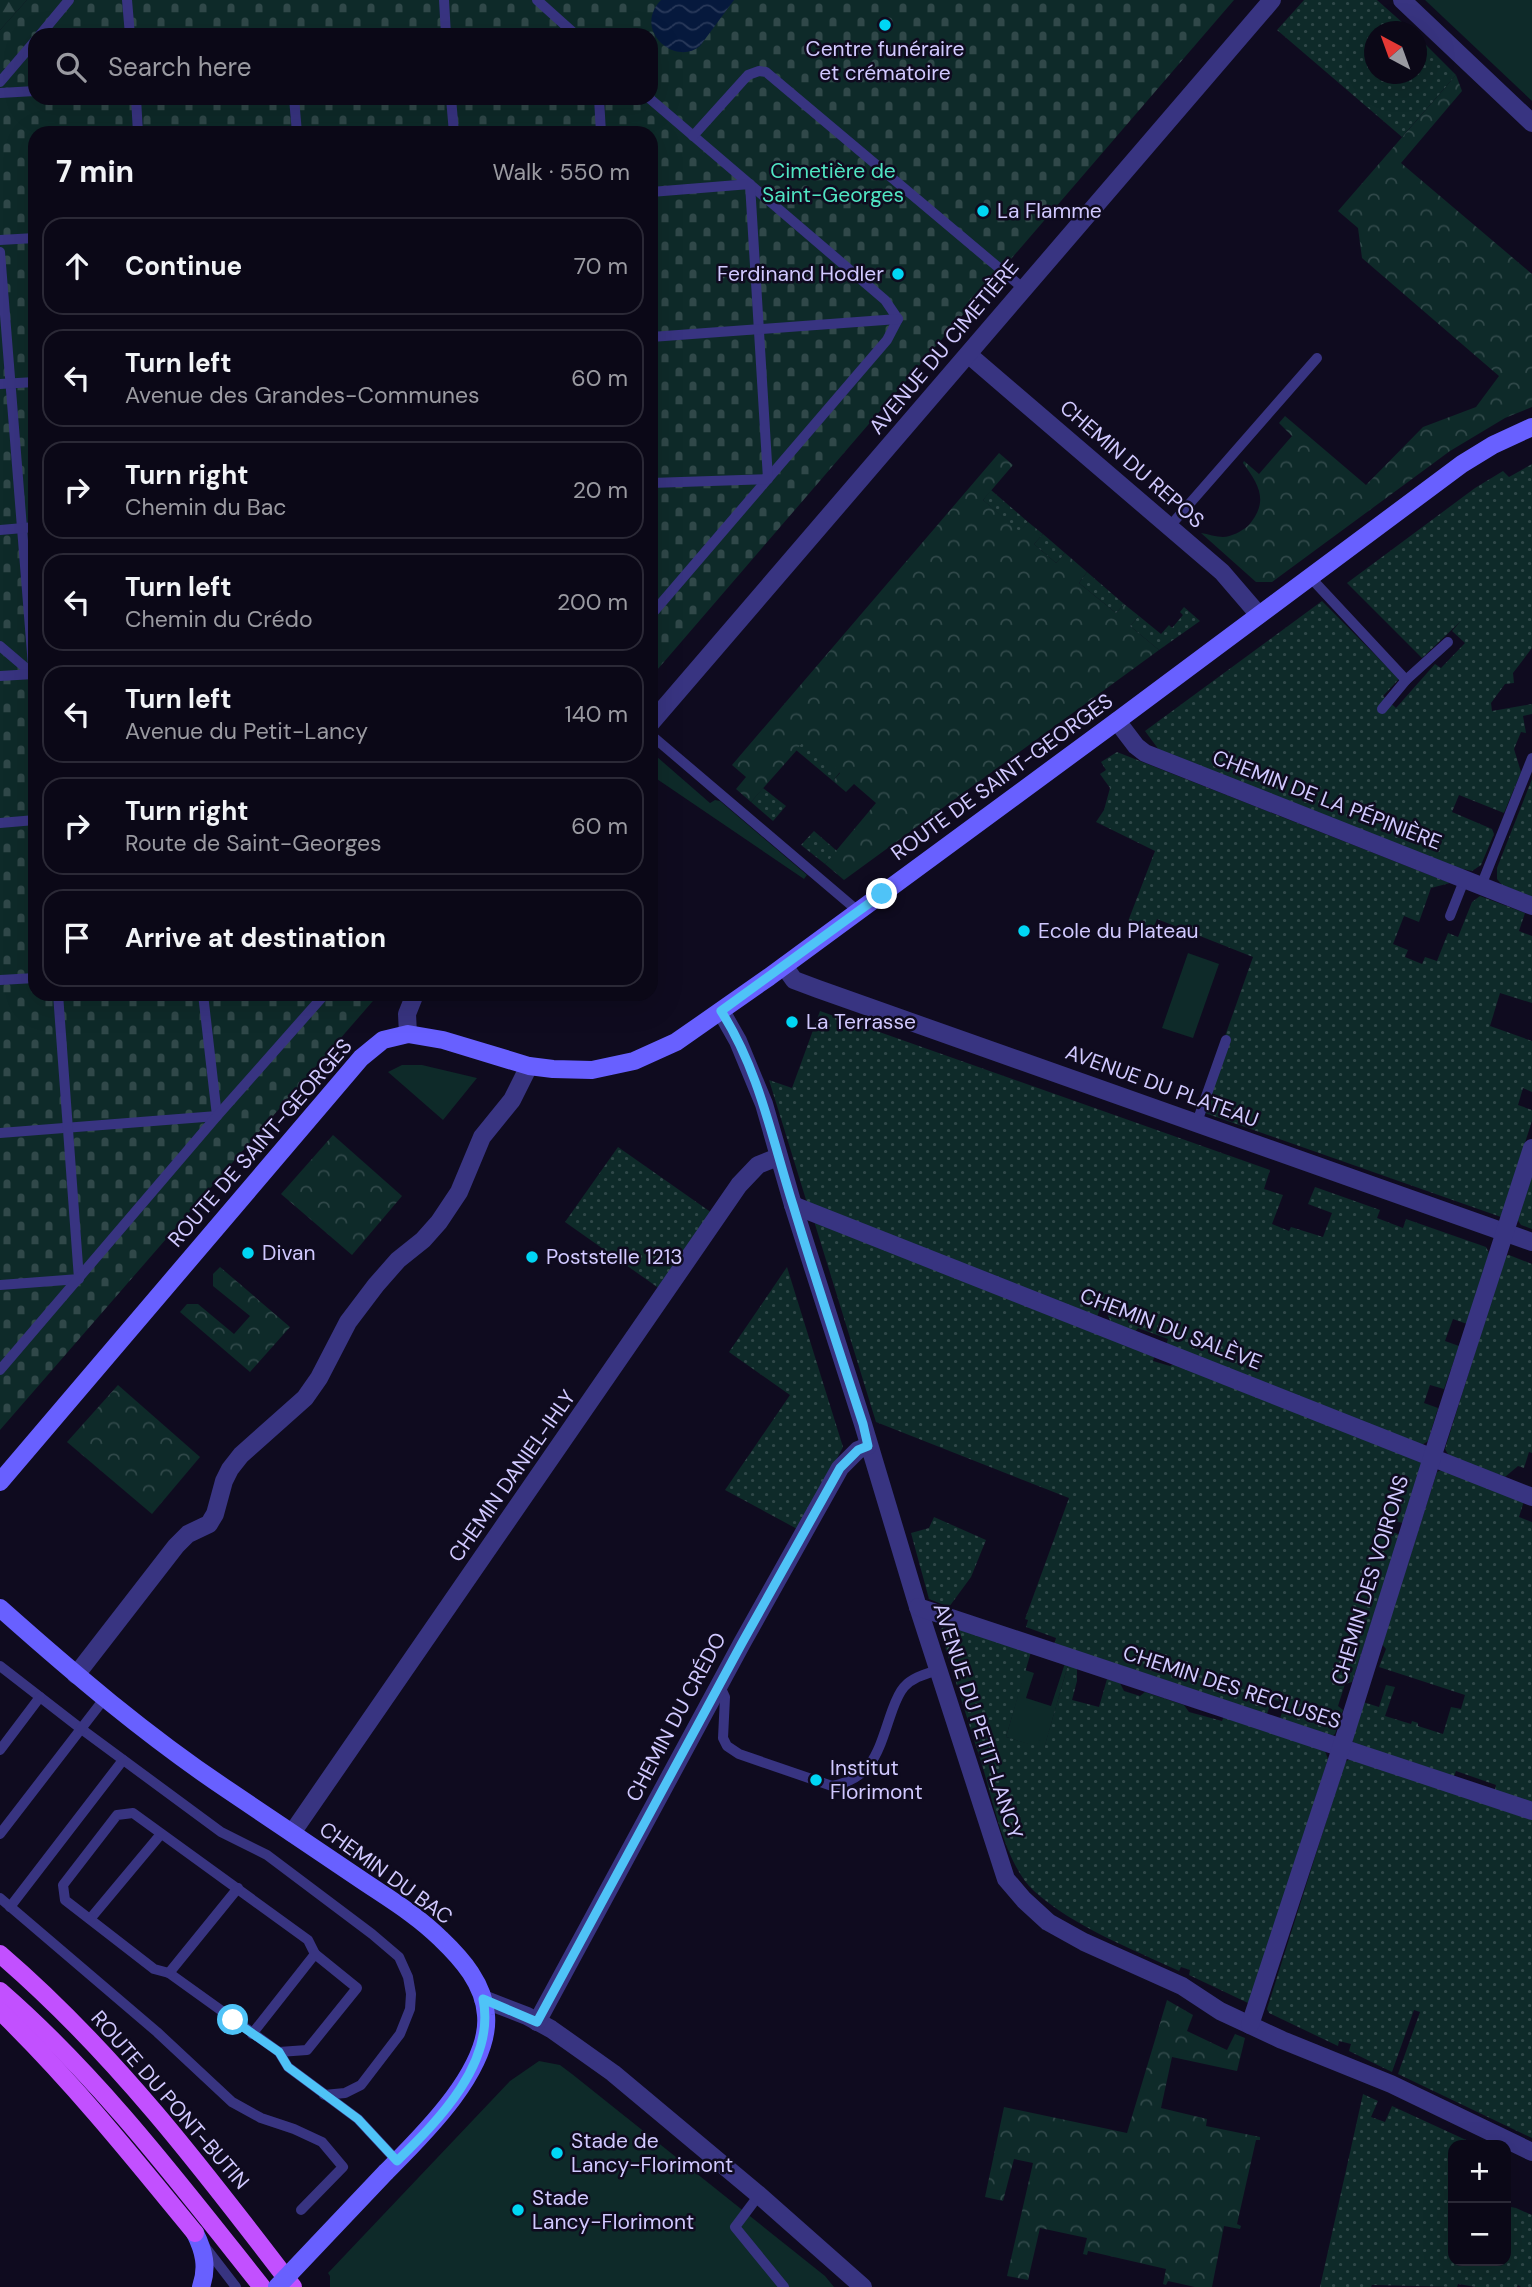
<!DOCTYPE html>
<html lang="en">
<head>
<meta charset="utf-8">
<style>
  body { margin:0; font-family:"DM Sans",sans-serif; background:#141120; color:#f1f3f6 }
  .controls { position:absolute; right:21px; bottom:21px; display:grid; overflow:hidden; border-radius:14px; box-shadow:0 7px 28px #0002 }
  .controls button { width:63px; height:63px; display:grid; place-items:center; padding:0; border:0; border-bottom:2px solid #2b2936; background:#0b0817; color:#f1f3f6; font:35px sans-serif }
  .compass { position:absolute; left:1364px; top:21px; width:63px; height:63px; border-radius:50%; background:#0b0817; box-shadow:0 7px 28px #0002; rotate:319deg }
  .stop { position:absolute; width:21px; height:21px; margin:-16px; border:5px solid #4fc3f7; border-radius:50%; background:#fff }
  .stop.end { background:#4fc3f7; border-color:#fff; box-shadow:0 2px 7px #0008 }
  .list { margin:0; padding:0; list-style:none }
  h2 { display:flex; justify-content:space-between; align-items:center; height:91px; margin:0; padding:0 28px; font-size:30px }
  h2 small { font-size:23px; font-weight:400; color:#9a9aa1 }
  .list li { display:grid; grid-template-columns:46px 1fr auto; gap:21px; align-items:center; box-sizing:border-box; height:98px; margin:0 14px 14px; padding:0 14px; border:2px solid #2b2936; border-radius:21px }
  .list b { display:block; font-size:26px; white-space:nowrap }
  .list p { margin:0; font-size:23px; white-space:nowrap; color:#9a9aa1 }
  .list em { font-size:23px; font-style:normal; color:#9a9aa1 }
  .icon { flex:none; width:38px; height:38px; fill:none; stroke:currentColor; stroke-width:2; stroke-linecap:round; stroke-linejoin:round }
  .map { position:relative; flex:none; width:1532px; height:2287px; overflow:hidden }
  .search { position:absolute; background:#0b0817; box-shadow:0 7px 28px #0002; left:28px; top:28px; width:630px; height:77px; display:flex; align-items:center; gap:18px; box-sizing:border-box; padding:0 24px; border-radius:21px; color:#9a9aa1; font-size:26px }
  .panel { position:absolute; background:#0b0817; box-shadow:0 7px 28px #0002; left:28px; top:126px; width:630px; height:875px; border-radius:21px }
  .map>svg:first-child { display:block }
  .grass { fill:#0e2a29 }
  .forest { fill:url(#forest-firs) }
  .cemetery { fill:url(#cemetery-stones); fill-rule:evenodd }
  .park { fill:url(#park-crowns) }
  .garden { fill:url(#garden-dots) }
  .water { fill:url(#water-waves) }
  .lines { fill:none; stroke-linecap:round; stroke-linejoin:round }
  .lane { stroke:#383481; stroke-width:10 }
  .street { stroke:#383481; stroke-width:18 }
  .secondary { stroke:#6860ff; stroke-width:18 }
  .primary { stroke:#c250ff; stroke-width:18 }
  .secondary-bridge { stroke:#6860ff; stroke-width:18 }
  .route { stroke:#4fc3f7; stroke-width:9 }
  .poi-dot { fill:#00d6f4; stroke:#0f0b1f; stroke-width:2.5 }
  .labels { text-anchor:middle; stroke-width:5; stroke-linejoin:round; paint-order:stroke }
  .poi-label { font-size:21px; fill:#d1c9ff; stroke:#0f0b1f; text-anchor:start }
  .park-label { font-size:21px; fill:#50e5c3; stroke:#0f0b1f }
  .street-label { font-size:21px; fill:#d1c9ff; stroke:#0f0b1f }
</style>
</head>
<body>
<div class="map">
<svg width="1532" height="2287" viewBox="0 0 1532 2287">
  <defs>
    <pattern id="forest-firs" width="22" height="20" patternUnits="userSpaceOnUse" patternTransform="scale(1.75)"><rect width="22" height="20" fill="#0e2a29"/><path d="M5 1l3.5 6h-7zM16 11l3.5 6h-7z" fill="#304849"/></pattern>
    <pattern id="cemetery-stones" width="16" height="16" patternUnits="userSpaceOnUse" patternTransform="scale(1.75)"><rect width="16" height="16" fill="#0e2a29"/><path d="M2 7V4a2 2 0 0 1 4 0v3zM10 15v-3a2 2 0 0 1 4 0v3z" fill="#304849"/></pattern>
    <pattern id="park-crowns" width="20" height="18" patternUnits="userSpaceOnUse" patternTransform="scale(1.75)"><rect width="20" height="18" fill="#0e2a29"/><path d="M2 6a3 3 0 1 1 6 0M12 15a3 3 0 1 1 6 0" fill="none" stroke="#304849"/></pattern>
    <pattern id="garden-dots" width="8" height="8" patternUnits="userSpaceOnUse" patternTransform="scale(1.75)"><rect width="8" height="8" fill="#0e2a29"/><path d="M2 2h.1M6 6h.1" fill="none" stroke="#304849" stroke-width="1.8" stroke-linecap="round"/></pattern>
    <pattern id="water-waves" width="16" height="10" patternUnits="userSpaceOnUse" patternTransform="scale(1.75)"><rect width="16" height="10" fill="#06193d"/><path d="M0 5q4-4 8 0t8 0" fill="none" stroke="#29395a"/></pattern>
  </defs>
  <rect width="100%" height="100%" fill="#0f0b1f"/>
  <!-- grass -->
  <g class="grass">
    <polygon points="1425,0 1532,0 1532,101"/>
    <polygon points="656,756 710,803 715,800 720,801 807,875 804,879 651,775 651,762"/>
    <polygon points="1188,953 1219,964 1193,1038 1162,1028"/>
    <polygon points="402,1065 422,1065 477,1078 443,1120 388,1072"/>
    <polygon points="1065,1663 1068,1665 1044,1749 1006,1737 1025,1670 1034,1673 1026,1698 1051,1706"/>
    <polygon points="539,2061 560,2065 572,2074 825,2276 834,2287 330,2287 330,2276 328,2273 510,2081"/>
  </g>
  <!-- forest -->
  <polygon class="forest" points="0,0 27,0 0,30"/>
  <!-- cemetery -->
  <path class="cemetery" d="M27 0H1234L651 677V133H35V994H379L0 1430V30ZM35 35H651V98H35Z"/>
  <!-- park -->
  <g class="park">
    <path d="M1456 75 1462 91 1401 163 1532 274V407L1505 418 1450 451 1272 582H1256L1201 533C1208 534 1216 537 1223 537 1231 537 1242 531 1248 526 1269 502 1260 486 1243 463L1244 461 1259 474 1292 436 1279 423 1285 416 1366 485 1423 427 1476 407 1499 376 1362 258 1358 228 1338 211Z"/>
    <polygon points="999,453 1013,465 983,500 1020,531 1028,522 1043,534 1034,544 1056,563 1065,553 1087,572 1079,583 1116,613 1124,604 1139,616 1130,626 1159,650 844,880 825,864 876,803 854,784 846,792 833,781 840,773 804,742 751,802 736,789 746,777 732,765"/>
    <polygon points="333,1135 402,1196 352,1255 281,1194"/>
    <polygon points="220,1267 290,1327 250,1372 180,1312 187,1304 198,1304 234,1334 250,1316 213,1286 213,1274"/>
    <polygon points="118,1385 200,1457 152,1514 67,1442"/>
    <polygon points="1167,2000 1193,2015 1187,2031 1227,2050 1235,2034 1245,2038 1237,2071 1172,2057 1161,2108 1207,2119 1206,2126 1260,2137 1260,2140 1256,2140 1237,2224 1241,2226 1240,2229 1224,2226 1212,2287 1195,2287 1168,2281 1166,2285 1163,2284 1166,2269 1088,2251 1087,2255 1083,2254 1087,2238 1040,2228 1028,2280 1007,2276 1033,2163 1014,2159 1003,2201 985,2197 1004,2107 1127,2133"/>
  </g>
  <!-- garden -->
  <g class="garden">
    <polygon points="1304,0 1377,0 1412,31 1374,32 1374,74 1416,74 1417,36 1456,75 1402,137 1277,30"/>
    <polygon points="1532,464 1532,648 1513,673 1514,683 1505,684 1491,703 1492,711 1532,704 1532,714 1523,716 1526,733 1521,732 1514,749 1521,772 1504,813 1459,795 1452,812 1492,829 1494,834 1481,865 1472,871 1458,868 1159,750 1145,731 1322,601 1399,679 1383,696 1396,708 1435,664 1441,668 1465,643 1452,631 1461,621 1422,658 1347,583 1475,488 1503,471 1509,477"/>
    <polygon points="991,490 1028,522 1020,532 983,500"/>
    <polygon points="1043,534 1065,553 1056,563 1034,544"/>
    <polygon points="1087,572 1124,604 1116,613 1079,583"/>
    <polygon points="1184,607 1200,621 1159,650 1130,626 1139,616 1161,634 1169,625 1172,628 1183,615 1180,612"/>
    <polygon points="804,741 840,772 833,781 796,750"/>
    <polygon points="1117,752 1450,883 1431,888 1419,922 1404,916 1393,944 1408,950 1405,957 1422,964 1425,957 1437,961 1448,933 1458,937 1472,902 1480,896 1525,913 1519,931 1532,936 1532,1003 1500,993 1490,1026 1532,1041 1532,1092 1523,1088 1518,1105 1532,1110 1532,1121 1501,1217 1205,1113 1224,1039 1253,957 1157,919 1151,934 1127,924 1155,851 1096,822 1104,810 1110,788 1100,774 1106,770 1101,762"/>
    <polygon points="1532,779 1532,897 1502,885 1497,879 1497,868"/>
    <polygon points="763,788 786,806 773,821 751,802"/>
    <polygon points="814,831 837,851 825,864 801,845"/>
    <polygon points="820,1011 1270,1170 1264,1189 1283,1195 1272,1224 1289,1231 1291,1227 1323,1237 1332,1213 1308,1204 1315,1187 1380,1210 1377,1218 1403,1228 1406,1219 1486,1247 1489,1253 1467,1324 1453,1319 1445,1341 1459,1346 1444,1389 1430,1385 1424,1403 1438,1408 1428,1441 1422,1445 1166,1345 1168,1339 1138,1328 1135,1332 1112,1324 1108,1316 1115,1297 1105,1294 1097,1317 807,1203 769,1080 792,1088"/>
    <polygon points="618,1147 712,1213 660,1289 565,1222"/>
    <polygon points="1532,1174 1532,1229 1521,1225 1517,1219"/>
    <polygon points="814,1221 1155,1354 1153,1361 1170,1366 1176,1363 1420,1459 1422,1464 1403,1523 1394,1521 1391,1531 1400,1535 1352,1682 1345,1684 1338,1706 1343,1710 1335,1734 1329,1738 1279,1721 1284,1707 1281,1705 1281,1702 1272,1699 1266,1717 1054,1645 1056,1638 1026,1627 1028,1620 1025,1619 1069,1498 876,1422"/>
    <polygon points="1509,1255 1532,1264 1532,1453 1529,1452 1524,1468 1518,1466 1505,1477 1449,1456 1445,1449 1505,1256"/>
    <polygon points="787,1267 843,1447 799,1530 725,1490 790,1395 729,1352"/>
    <polygon points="1444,1469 1524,1501 1519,1517 1532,1522 1532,1803 1495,1790 1496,1785 1456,1771 1453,1779 1355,1746 1352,1739 1363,1702 1379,1707 1386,1685 1395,1687 1385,1716 1411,1724 1412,1721 1418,1723 1418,1726 1443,1734 1451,1707 1461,1709 1465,1695 1379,1667 1386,1649 1382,1644 1437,1472"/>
    <polygon points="934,1517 986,1540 971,1577 949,1607 929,1599 911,1533 929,1528"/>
    <path d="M946 1624 1031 1652 1006 1737 1044 1748 1068 1665 1077 1667V1681L1072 1700 1099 1707 1107 1679 1120 1683 1124 1691 1140 1696 1145 1692 1184 1705 1189 1712 1222 1721 1224 1716 1325 1751 1328 1759 1252 2000 1248 2003 1189 1975 1190 1970 1181 1967 1179 1971C1130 1948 1074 1927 1034 1891 1007 1867 993 1803 983 1768 968 1722 954 1676 940 1630Z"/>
    <polygon points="1350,1759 1532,1820 1532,2138 1398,2074 1420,2012 1414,2010 1392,2072 1349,2051 1351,2044 1339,2041 1338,2046 1269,2013 1267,2009 1345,1762"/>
    <polygon points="1363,2094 1378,2101 1371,2117 1385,2122 1392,2106 1477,2145 1453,2145 1453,2261 1506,2261 1506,2206 1516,2208 1532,2215 1532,2287 1521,2287 1518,2285 1517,2287 1476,2287 1458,2284 1457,2287 1372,2285 1371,2287 1320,2287"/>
  </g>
  <!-- water -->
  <path class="water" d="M661 0H734L700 46C675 67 632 30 661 0Z"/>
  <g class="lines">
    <!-- lane -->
    <g class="lane">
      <polyline points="127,0 130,35"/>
      <polyline points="444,0 446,35"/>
      <polyline points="537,0 576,35"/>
      <polyline points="40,35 69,0"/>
      <polyline points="0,82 35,41"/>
      <polyline points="0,93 35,91"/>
      <polyline points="136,98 138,133"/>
      <polyline points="294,98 297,133"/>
      <polyline points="451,98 454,133"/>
      <polyline points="599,98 601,133"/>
      <polyline points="649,98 885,300 898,319 887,340 651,615"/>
      <polyline points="693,136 748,75 759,71 766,72 1024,289"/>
      <polyline points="651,192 750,184 768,479 651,483"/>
      <polyline points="0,240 35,238"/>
      <polyline points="0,252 35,691"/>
      <polyline points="651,337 898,319"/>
      <polyline points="0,384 35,382"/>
      <polyline points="1170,526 1317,358"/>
      <polyline points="0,530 35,527"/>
      <polyline points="1310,577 1406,680"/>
      <polyline points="0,646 34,675"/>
      <polyline points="0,676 34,674"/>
      <polyline points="1382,709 1406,680 1448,642"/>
      <polyline points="651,735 858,911"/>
      <polyline points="0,823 35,820"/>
      <polyline points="1481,886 1532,758"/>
      <polyline points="1450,916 1465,878"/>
      <polyline points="0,980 35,978"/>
      <polyline points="1197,1122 1226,1040"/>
      <polyline points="0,1133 217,1116 203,994"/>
      <polyline points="0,1285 79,1279 58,994"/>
      <polyline points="0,1370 217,1116 325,994"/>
      <polyline points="0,1666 80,1728 221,1832 267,1855 372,1934 399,1957 408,1977 411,1994 410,2009 400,2034 361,2085 345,2093 324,2095"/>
      <path d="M719 1684 725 1697 723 1738 727 1746 739 1754 832 1786C875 1778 879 1747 892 1711 895 1703 898 1694 904 1687 913 1677 926 1674 938 1670"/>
      <polyline points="0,1750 40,1697"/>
      <polyline points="0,1834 104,1699"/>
      <polyline points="0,1898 157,2032 232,2102 261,2118 294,2129 322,2142 343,2167 301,2210"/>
      <polyline points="10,1907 123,1760"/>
      <polyline points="90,1919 161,1834"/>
      <polyline points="315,1954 308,1940 133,1813 117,1815 63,1885 65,1900 154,1969 169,1973 279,2052 288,2067 358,2119 397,2161"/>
      <polyline points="169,1973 238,1888"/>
      <polyline points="252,2034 315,1954 357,1988 307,2050 279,2052"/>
      <polyline points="759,2195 735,2227 784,2287"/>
      <polyline points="206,2248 236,2287"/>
    </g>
    <!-- street -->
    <g class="street">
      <polyline points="1402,0 1532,123"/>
      <polyline points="969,355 1222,572 1259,615"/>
      <polyline points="1117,721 1136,746 1145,753 1532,906"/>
      <polyline points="651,723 1272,0"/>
      <polyline points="784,966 794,980 818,989 1532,1242"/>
      <polyline points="721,1011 738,1041 764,1104 793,1205 863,1424 918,1607 1006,1879 1024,1900 1048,1922 1084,1942 1182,1986 1220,2011 1282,2040 1391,2084 1532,2152"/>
      <polyline points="408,1034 407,1014 415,994"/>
      <polyline points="793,1205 1532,1497"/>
      <polyline points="918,1607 1532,1811"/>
      <polyline points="76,1675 176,1546 188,1534 209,1524 215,1514 224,1481 230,1469 241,1455 305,1398 319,1378 348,1322 376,1285 398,1260 423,1240 439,1222 459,1192 482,1137 512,1100 529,1066"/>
      <polyline points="292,1833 739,1185 758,1165 778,1157"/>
      <polyline points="483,1999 527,2016 551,2029 613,2073 759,2195 863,2287"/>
      <polyline points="537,2022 742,1643 840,1468 858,1450 868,1446"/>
      <polyline points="1250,2025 1343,1742 1429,1467 1532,1148"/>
    </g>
    <!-- secondary -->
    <g class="secondary">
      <polyline points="0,1482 361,1058 383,1040 408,1034 443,1040 529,1066 553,1069 592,1070 634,1061 676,1042 769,977 1117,721 1462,464 1493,445 1532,427"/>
      <path d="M0 1608C73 1673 147 1736 228 1790 272 1820 316 1849 360 1879 388 1898 417 1915 441 1939 462 1959 484 1984 486 2015 491 2069 422 2136 386 2172"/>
      <path d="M195 2233C204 2251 208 2267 201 2287"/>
    </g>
    <!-- primary -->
    <g class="primary">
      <path d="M0 1954C113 2051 203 2169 293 2287"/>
      <path d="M0 1991C100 2078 180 2184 262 2287"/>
      <path d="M0 2011C71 2080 133 2157 195 2233"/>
    </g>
    <!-- secondary-bridge -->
    <polyline class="secondary-bridge" points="277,2287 386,2172"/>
  </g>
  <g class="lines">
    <!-- route -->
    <path class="route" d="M233 2020 279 2052 288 2067 358 2119 397 2161C439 2120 496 2062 483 1999L537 2022 742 1643 840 1468 858 1450 868 1446 863 1424C839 1351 815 1278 793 1205 772 1139 759 1070 721 1011L882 894"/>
  </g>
  <!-- markers -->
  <g class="poi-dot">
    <circle cx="885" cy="25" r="7"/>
    <circle cx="983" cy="211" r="7"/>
    <circle cx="898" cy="274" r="7"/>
    <circle cx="1024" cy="931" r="7"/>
    <circle cx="792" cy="1022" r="7"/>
    <circle cx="248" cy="1253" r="7"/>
    <circle cx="532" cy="1257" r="7"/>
    <circle cx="816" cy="1780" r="7"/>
    <circle cx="557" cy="2153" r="7"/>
    <circle cx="518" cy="2210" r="7"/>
  </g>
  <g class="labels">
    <!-- poi labels -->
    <g class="poi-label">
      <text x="885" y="56" text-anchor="middle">Centre funéraire<tspan x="885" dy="24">et crématoire</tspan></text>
      <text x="997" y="218">La Flamme</text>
      <text x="884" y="281" text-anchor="end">Ferdinand Hodler</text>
      <text x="1038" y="938">Ecole du Plateau</text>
      <text x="806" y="1029">La Terrasse</text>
      <text x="262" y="1260">Divan</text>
      <text x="546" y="1264">Poststelle 1213</text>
      <text x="830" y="1775">Institut<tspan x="830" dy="24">Florimont</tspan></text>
      <text x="571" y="2148">Stade de<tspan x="571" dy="24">Lancy-Florimont</tspan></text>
      <text x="532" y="2205">Stade<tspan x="532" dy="24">Lancy-Florimont</tspan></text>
    </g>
    <!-- park labels -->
    <g class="park-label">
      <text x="833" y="178">Cimetière de<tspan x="833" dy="24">Saint-Georges</tspan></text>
    </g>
    <!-- street labels -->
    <g class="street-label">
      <text transform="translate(944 347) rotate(-50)" y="7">AVENUE DU CIMETIÈRE</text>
      <text transform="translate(1132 464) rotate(41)" y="7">CHEMIN DU REPOS</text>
      <text transform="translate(1002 777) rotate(-36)" y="7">ROUTE DE SAINT-GEORGES</text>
      <text transform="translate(1327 800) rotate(21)" y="7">CHEMIN DE LA PÉPINIÈRE</text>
      <text transform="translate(1162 1086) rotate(20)" y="7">AVENUE DU PLATEAU</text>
      <text transform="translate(260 1143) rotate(-49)" y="7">ROUTE DE SAINT-GEORGES</text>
      <text transform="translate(1171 1329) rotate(21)" y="7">CHEMIN DU SALÈVE</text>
      <text transform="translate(512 1476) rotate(-55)" y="7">CHEMIN DANIEL-IHLY</text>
      <text transform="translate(1370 1580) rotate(-73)" y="7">CHEMIN DES VOIRONS</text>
      <text transform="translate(1232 1687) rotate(18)" y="7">CHEMIN DES RECLUSES</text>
      <text transform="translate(676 1717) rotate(-62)" y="7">CHEMIN DU CRÉDO</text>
      <text transform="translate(978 1721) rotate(72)" y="7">AVENUE DU PETIT-LANCY</text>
      <text transform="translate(386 1873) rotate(36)" y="7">CHEMIN DU BAC</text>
      <text transform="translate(170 2100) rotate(49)" y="7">ROUTE DU PONT-BUTIN</text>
    </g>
  </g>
</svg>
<div class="controls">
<button>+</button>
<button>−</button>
</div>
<svg class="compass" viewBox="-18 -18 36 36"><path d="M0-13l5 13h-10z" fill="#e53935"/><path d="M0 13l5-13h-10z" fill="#9a9aa1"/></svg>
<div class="stop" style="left:233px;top:2020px"></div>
<div class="stop end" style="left:882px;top:894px"></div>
<div class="search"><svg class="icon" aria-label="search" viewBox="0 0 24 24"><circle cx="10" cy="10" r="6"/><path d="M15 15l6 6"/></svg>Search here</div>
<section class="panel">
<h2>7 min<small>Walk · 550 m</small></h2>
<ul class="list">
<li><svg class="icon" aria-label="ahead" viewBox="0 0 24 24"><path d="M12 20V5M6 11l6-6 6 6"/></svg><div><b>Continue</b></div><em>70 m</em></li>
<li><svg class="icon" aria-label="left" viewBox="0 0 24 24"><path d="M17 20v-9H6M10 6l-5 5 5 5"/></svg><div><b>Turn left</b><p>Avenue des Grandes-Communes</p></div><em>60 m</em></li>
<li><svg class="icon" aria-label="right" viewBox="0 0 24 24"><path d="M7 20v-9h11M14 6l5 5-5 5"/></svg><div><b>Turn right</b><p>Chemin du Bac</p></div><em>20 m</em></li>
<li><svg class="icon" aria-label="left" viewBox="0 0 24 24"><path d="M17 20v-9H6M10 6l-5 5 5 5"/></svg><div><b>Turn left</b><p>Chemin du Crédo</p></div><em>200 m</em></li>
<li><svg class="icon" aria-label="left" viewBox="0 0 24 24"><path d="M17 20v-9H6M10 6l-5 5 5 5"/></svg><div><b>Turn left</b><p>Avenue du Petit-Lancy</p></div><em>140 m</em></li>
<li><svg class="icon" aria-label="right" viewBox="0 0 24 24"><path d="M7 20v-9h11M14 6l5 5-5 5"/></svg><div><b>Turn right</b><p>Route de Saint-Georges</p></div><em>60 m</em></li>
<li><svg class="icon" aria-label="arrive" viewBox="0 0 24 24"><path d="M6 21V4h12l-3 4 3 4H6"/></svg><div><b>Arrive at destination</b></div></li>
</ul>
</section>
</div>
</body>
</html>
